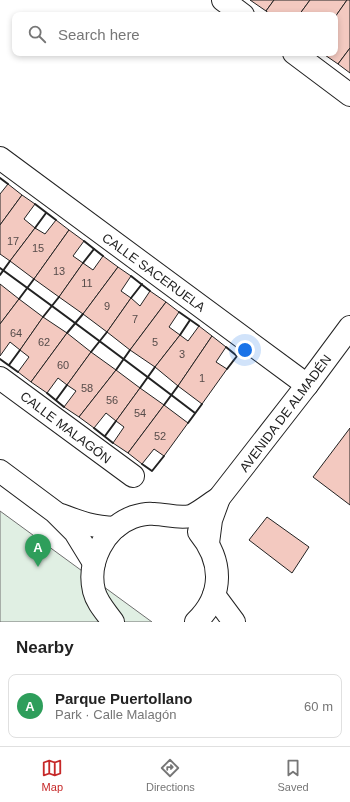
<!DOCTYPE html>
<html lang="en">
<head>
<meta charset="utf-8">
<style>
  body { margin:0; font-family:Arial,sans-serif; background:#f6f6f6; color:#222 }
  .you { position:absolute; left:245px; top:350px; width:14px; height:14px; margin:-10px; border:3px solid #fff; border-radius:50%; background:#1a73e8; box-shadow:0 0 0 6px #1a73e833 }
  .badge { display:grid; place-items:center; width:26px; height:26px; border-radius:50%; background:#c62828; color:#fff; font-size:13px; font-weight:700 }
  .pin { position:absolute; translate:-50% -33px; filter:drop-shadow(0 1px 2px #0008) }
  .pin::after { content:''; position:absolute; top:21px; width:14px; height:12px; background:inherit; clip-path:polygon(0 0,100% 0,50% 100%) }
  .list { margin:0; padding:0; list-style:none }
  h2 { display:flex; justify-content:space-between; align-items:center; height:52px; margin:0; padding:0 16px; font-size:17px }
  h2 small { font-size:13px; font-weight:400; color:#767676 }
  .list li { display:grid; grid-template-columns:26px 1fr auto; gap:12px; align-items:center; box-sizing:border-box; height:64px; margin:0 8px 8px; padding:0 8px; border:1px solid #e0e0e0; border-radius:8px }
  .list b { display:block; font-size:15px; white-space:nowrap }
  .list p { margin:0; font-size:13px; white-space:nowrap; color:#767676 }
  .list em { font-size:13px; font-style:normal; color:#767676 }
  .icon { flex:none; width:22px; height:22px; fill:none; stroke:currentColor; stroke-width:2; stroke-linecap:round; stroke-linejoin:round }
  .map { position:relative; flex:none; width:350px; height:622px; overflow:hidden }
  .search { position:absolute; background:#fff; box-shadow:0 2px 6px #0003; left:12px; right:12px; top:12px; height:44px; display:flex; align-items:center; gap:10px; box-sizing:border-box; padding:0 14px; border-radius:8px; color:#767676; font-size:15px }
  .sheet { height:124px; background:#fff }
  nav { display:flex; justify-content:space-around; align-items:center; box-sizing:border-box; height:56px; border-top:1px solid #e0e0e0; background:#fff; font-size:11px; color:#767676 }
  nav a { display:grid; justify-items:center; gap:2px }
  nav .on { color:#c62828 }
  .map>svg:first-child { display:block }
  .green { fill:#e0efe3; stroke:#6f6f6f }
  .building { fill:#f3c9c0; stroke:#222 }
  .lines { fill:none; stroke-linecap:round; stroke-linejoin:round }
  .minor-casing { stroke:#222; stroke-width:24 }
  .major-casing { stroke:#222; stroke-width:24 }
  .minor { stroke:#fff; stroke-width:22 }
  .major { stroke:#fff; stroke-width:22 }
  .wall { stroke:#222; stroke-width:2 }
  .labels { text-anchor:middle; stroke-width:3; stroke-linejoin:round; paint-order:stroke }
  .number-label { font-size:11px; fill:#564c4a }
  .street-label { font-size:13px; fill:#222; stroke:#fff }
</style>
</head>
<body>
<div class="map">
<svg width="350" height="622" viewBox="0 0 350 622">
  <rect width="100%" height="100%" fill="#fff"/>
  <!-- green -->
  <polygon class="green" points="0,511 152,622 0,622"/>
  <!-- building -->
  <g class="building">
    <polygon points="250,0 274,0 266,11"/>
    <polygon points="274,0 310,0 299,15 271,15 266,11"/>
    <polygon points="310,0 347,0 335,17 335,15 299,15"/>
    <polygon points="347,0 350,0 350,48 338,64 322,53 335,53 335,17"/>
    <polygon points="350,48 350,73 338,64"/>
    <polygon points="8,184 22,195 0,225 0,194"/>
    <polygon points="22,195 35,204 24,219 35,228 10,261 0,254 0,225"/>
    <polygon points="56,220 69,230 34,279 10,261 35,228 45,234"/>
    <polygon points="69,230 84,241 73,256 83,263 59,297 34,279"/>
    <polygon points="103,256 118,267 83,314 59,297 83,263 93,270"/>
    <polygon points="118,267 131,276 121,291 131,298 107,332 83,314"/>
    <polygon points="0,284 19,299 0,324"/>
    <polygon points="150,291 166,302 130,350 107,332 131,298 140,306"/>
    <polygon points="19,299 43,317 20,350 10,342 0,356 0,324"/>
    <polygon points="166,302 179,312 169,327 180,335 155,367 130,350"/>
    <polygon points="43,317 67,333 31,382 18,372 29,357 20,350"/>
    <polygon points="199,326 212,336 178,386 155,367 180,335 188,341"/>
    <polygon points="67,333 91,352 67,385 58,378 47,393 31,382"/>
    <polygon points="212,336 226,347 216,362 227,369 202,404 178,386"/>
    <polygon points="91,352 116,370 79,417 64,407 76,391 67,385"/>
    <polygon points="116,370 140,388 116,421 106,413 94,428 79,417"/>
    <polygon points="140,388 164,405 128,453 113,443 124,427 116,421"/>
    <polygon points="164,405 188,423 164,456 154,449 142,464 128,453"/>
    <polygon points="350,428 350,505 313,477"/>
    <polygon points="267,517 309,547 292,573 249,540"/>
  </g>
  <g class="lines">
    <!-- minor casing -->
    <g class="minor-casing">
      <g id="minor">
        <polyline points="223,0 243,15"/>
        <polyline points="294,53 350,95"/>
        <polyline points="0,158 307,385"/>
        <polyline points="0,378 133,476"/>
        <polyline points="0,471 55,512 75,532 94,563"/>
        <path d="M61 515C82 523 93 527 115 528"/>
        <polyline points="214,595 234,622"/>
      </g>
    </g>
    <!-- major casing -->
    <g class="major-casing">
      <g id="major">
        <polyline points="208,543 211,520 219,498 307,385 350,327"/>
        <path d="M113 622C106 612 97 603 94 591 87 562 104 528 133 517 139 515 148 513 154 514 166 514 178 519 191 516 199 513 211 503 219 498"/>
        <path d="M196 622C224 595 223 561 199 532"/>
      </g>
    </g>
    <!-- minor -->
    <use href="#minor" class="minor"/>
    <!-- major -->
    <use href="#major" class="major"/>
    <!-- wall -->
    <g class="wall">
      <polyline points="0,178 8,184"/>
      <polyline points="35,204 56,220"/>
      <polyline points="35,228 46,213"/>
      <polyline points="84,241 103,256"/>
      <polyline points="83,263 94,249"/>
      <path d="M0 268C66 316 131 364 195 413"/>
      <polyline points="0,275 10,261"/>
      <polyline points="131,276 150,291"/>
      <polyline points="131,298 142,284"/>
      <polyline points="19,299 34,279"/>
      <polyline points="179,312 199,326"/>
      <polyline points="43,317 59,297"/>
      <polyline points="67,333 83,314"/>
      <polyline points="180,335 190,320"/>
      <polyline points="226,347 237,356 227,369"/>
      <polyline points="91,352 107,332"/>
      <polyline points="0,359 18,372"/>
      <polyline points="9,365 20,350"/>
      <polyline points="116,370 130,350"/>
      <polyline points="140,388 155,367"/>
      <polyline points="47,393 64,407"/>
      <polyline points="56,400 67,385"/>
      <polyline points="164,405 178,386"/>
      <polyline points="188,423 202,404"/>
      <polyline points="94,428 113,443"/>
      <polyline points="105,436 116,421"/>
      <polyline points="142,464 152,471 164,456"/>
    </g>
  </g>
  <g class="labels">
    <!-- number labels -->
    <g class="number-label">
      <text x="13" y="245">17</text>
      <text x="38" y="252">15</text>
      <text x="59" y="275">13</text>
      <text x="87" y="287">11</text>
      <text x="107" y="310">9</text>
      <text x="135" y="323">7</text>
      <text x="16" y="337">64</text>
      <text x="44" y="346">62</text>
      <text x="155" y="346">5</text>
      <text x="182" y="358">3</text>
      <text x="63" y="369">60</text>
      <text x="202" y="382">1</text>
      <text x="87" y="392">58</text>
      <text x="112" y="404">56</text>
      <text x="140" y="417">54</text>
      <text x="160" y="440">52</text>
    </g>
    <!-- street labels -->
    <g class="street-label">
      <text transform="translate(154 272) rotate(36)" y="5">CALLE SACERUELA</text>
      <text transform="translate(285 413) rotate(-53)" y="5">AVENIDA DE ALMADÉN</text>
      <text transform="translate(66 427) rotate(37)" y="5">CALLE MALAGÓN</text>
    </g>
  </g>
</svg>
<div class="you"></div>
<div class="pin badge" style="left:38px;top:567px;background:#2e9e5b">A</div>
<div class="search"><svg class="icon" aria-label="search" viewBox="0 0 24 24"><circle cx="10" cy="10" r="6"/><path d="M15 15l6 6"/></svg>Search here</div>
</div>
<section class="sheet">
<h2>Nearby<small></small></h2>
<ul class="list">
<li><span class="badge" style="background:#2e9e5b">A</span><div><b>Parque Puertollano</b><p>Park · Calle Malagón</p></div><em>60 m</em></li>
</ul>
</section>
<nav>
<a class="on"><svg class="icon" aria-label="map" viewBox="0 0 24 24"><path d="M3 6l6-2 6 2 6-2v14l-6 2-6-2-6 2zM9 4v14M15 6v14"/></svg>Map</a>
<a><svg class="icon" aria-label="directions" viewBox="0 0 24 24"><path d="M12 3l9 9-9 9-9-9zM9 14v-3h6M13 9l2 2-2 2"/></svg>Directions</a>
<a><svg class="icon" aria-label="saved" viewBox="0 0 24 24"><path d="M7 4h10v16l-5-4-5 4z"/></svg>Saved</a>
</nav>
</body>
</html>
